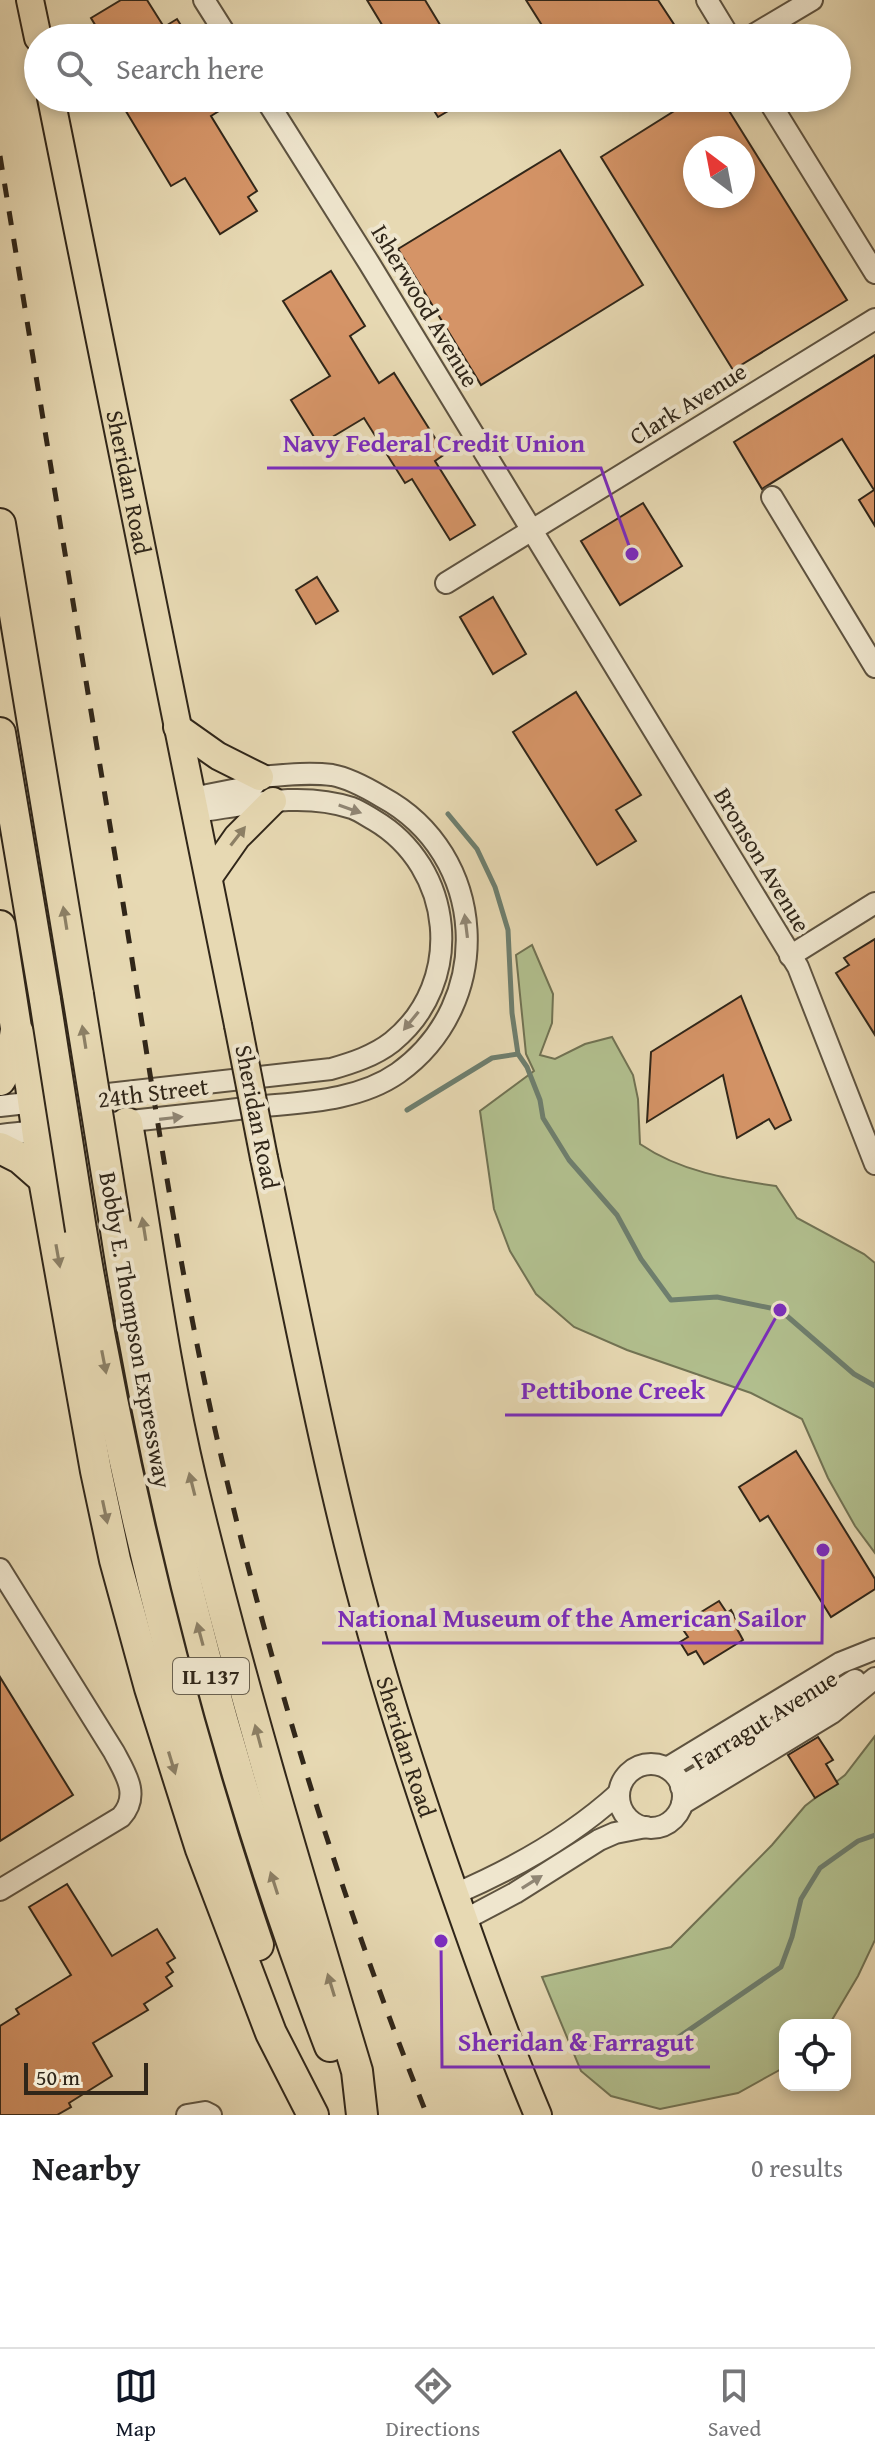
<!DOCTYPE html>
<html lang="en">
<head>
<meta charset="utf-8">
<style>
  body { margin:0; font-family:"Gentium Book Plus",serif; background:#f6f6f6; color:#202124 }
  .controls { position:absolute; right:24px; bottom:24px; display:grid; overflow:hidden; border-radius:16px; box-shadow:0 4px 12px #0003 }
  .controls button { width:72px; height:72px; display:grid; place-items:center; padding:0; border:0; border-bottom:2px solid #e0e0e0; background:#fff; color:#202124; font:40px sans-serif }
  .compass { position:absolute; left:683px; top:136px; width:72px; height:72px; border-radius:50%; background:#fff; box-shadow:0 4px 12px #0003; rotate:328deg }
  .scale { position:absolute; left:24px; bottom:20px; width:124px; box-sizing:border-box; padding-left:8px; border:4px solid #302619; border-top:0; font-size:22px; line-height:28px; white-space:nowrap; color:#302619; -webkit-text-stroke:6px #efe6ce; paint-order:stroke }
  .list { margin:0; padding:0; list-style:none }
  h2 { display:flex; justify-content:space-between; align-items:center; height:104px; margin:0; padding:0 32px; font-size:34px }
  h2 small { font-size:26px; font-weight:400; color:#757577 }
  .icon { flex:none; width:44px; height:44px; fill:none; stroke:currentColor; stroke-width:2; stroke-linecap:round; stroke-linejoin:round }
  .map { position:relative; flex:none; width:875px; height:2115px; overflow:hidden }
  .search { position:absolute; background:#fff; box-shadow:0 4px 12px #0003; left:24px; right:24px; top:24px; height:88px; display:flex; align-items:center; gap:20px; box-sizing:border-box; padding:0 28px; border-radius:44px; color:#757577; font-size:30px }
  .sheet { height:232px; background:#fff }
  nav { display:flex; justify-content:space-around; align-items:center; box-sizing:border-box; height:112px; border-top:2px solid #e0e0e0; background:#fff; font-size:22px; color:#757577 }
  nav a { display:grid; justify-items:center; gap:4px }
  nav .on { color:#111827 }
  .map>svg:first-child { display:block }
  .green { fill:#b2c08f; stroke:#717354; stroke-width:2 }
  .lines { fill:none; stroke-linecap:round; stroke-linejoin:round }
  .stream { stroke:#6e7f6f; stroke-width:5 }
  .building { fill:#d59467; stroke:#302619; stroke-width:2; fill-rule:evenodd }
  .minor-casing { stroke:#5e5340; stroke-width:24 }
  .major-casing { stroke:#302619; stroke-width:30 }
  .highway-casing { stroke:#302619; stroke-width:34 }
  .minor { stroke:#efe6ce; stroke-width:20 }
  .major { stroke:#e7d9b3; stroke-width:26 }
  .highway { stroke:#e7d9b3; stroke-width:30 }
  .rail { stroke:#302619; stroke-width:5; stroke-dasharray:14 14; stroke-linecap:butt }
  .major-bridge-casing { stroke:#302619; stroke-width:30; stroke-linecap:butt }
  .highway-bridge-casing { stroke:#302619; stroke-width:34; stroke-linecap:butt }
  .major-bridge { stroke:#e7d9b3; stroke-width:26 }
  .highway-bridge { stroke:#e7d9b3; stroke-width:30 }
  .oneway { fill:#908674 }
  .oneway2 { fill:#8c8066 }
  .labels { text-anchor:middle; stroke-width:8; stroke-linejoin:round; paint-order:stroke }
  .shield { fill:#efe6ce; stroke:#69604f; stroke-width:2 }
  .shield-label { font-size:22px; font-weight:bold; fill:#302619 }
  .street-label { font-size:24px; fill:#302619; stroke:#efe6ce }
  .leader { fill:none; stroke:#7b2cbf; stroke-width:3 }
  .callout-dot { fill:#7b2cbf; stroke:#efe6ce; stroke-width:3 }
  .callout-label { font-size:26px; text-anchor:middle; font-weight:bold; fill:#7b2cbf; stroke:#efe6ce; stroke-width:8; stroke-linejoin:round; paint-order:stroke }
</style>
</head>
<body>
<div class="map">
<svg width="875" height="2115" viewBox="0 0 875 2115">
  <rect width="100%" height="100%" fill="#e7d9b3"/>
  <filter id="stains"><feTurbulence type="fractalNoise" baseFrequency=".0025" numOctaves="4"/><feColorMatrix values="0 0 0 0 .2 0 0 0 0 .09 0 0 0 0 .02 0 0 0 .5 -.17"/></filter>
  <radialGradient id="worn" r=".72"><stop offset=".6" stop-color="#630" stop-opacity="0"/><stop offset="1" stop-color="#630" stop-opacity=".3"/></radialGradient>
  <!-- green -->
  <g class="green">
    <path d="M532 945 553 994 552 1023 540 1055 555 1059 585 1044 612 1037 633 1075 638 1099 640 1144C681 1172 728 1179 776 1186L797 1218 864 1254 875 1263V1553L855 1526 828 1478 802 1419 751 1393 627 1350 574 1327 536 1294 510 1251 494 1209 480 1111 534 1071 526 1054 516 955Z"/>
    <polygon points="875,1736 875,1940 858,1976 829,2025 785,2025 785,2067 738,2093 660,2109 611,2096 581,2071 542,1977 671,1947 772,1845 805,1806 845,1775"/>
  </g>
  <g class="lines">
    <!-- stream -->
    <g class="stream">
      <polyline points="448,814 477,849 495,887 508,930 512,1013 518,1054 527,1067 540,1100 543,1118 569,1160 617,1215 641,1259 671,1300 717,1297 780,1310 854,1374 875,1386"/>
      <polyline points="407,1110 492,1058 518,1054"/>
      <polyline points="618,2040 670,2043 781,1967 792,1937 801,1899 820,1868 858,1841 875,1835"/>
    </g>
  </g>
  <!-- building -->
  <g class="building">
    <polygon points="121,0 147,0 164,27 177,19 189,38 103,38 91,18"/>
    <polygon points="367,0 425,0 448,38 390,38"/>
    <polygon points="526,0 658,0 683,38 550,38"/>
    <polygon points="118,98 240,98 211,116 257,191 248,197 257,211 220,234 185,178 171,186"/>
    <polygon points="426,98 470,98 438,117"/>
    <path d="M695 98H721L847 300 733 370 601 157ZM695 148H743V196H695Z"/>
    <polygon points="560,150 643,285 481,385 398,249"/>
    <polygon points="331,271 365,326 350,336 379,383 394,373 445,454 435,461 475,525 450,540 412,479 405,483 364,418 319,445 291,400 330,376 283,301"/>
    <polygon points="875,355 875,526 859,500 874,490 842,439 762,489 734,442"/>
    <polygon points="643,503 682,566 620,605 581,541"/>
    <polygon points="317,577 338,611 316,624 296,590"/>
    <polygon points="493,597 526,654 493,674 460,617"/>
    <polygon points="576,692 641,795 616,810 636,841 597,865 513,732"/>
    <polygon points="875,939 875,1035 836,973 849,965 844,958"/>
    <polygon points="741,996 791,1120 775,1129 769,1119 737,1138 723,1075 647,1122 651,1052"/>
    <polygon points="796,1451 875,1579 875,1589 831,1617 768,1516 760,1521 739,1487"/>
    <polygon points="719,1601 727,1613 731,1610 739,1625 736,1627 743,1640 704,1664 696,1651 688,1655 680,1642 688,1637 680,1625"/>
    <polygon points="0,1677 73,1795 0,1841"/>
    <polygon points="818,1737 833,1760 826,1764 838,1784 815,1798 788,1755"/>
    <polygon points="67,1884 112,1956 157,1929 175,1958 167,1963 173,1972 166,1977 172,1986 144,2004 148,2010 93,2043 112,2076 69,2103 71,2107 57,2115 0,2115 0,2026 19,2014 16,2009 71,1975 29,1907"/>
  </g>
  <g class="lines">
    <!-- minor casing -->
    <g class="minor-casing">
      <g id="minor">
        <polyline points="204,0 228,38"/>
        <polyline points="707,0 730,38"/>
        <polyline points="748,38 812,0"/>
        <polyline points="265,98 369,263 798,967 875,1164"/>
        <polyline points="767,98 875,273"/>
        <polyline points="772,497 875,667"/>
        <polyline points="446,583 875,319"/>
        <polyline points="790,956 875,903"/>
        <path d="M0 1106 331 1069C352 1063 374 1056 392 1042 466 982 454 867 374 820 367 816 360 811 352 808 301 791 247 805 195 812"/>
        <path d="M0 1135C82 1126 164 1118 246 1108 296 1102 355 1103 398 1073 496 1003 488 854 382 797 367 788 349 778 332 775 308 772 283 775 260 777L253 786 192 798"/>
        <path d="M0 1569 114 1752C125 1773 141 1795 121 1817L0 1890"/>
        <circle cx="651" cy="1796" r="32"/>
        <polyline points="667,1768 840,1663 875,1649"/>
        <polyline points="681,1787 763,1739 855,1680"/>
        <polyline points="682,1804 832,1713 875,1678"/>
        <path d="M455 1894C513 1869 572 1836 619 1793"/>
        <polyline points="464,1920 515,1893 599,1840 615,1833 646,1827"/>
        <polyline points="187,2115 205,2112 211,2115"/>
      </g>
    </g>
    <!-- major casing -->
    <g class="major-casing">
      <g id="major">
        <polyline points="30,0 38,38"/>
        <path id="s1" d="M51 98 238 1025"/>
        <polyline points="177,727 218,756 260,777"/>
        <polyline points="209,877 237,837 273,801"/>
        <path id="s2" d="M264 1158C296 1308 324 1459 364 1606 388 1698 418 1788 449 1877 477 1957 505 2037 538 2115"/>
      </g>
    </g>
    <!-- highway casing -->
    <g class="highway-casing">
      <g id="highway">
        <polyline points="0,524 78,995"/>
        <polyline points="0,733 45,1000"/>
        <polyline points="0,926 16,1028 23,1044 31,1086 44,1179 96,1471 115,1560 150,1688 201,1849 271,2033 313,2115"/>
        <polyline points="0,1080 11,1061 16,1030"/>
        <path d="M127 1123C148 1243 163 1363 191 1481 239 1680 298 1875 357 2071L362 2115"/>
        <polyline points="0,1148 20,1158 44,1179"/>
        <path d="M115 1224C158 1504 229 1781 330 2046"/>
        <path d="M81 1230C121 1473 179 1712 258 1945"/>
      </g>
    </g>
    <!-- minor -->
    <use href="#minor" class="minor"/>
    <!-- major -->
    <use href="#major" class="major"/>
    <!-- highway -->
    <use href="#highway" class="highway"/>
    <!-- rail -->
    <path class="rail" d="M0 156C41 405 81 654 123 903 153 1089 179 1277 222 1460 274 1684 342 1902 427 2115"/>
    <!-- major-bridge casing -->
    <g class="major-bridge-casing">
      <polyline id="major-bridge" points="238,1025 264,1158"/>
    </g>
    <!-- highway-bridge casing -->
    <g class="highway-bridge-casing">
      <g id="highway-bridge">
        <polyline points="78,995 115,1224"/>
        <polyline points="45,1000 81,1230"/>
      </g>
    </g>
    <!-- major-bridge -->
    <use href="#major-bridge" class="major-bridge"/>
    <!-- highway-bridge -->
    <use href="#highway-bridge" class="highway-bridge"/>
  </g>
  <!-- one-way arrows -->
  <defs><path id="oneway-solid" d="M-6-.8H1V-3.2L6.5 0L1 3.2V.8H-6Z" transform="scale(2)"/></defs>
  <g class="oneway">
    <use href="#oneway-solid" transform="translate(350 809) rotate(19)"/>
    <use href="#oneway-solid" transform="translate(466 926) rotate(-97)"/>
    <use href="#oneway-solid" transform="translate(411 1021) rotate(129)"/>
    <use href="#oneway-solid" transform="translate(171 1118) rotate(-7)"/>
    <use href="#oneway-solid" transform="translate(532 1882) rotate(-32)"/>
  </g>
  <g class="oneway2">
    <use href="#oneway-solid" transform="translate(238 836) rotate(-52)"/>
    <use href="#oneway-solid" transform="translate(65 918) rotate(-99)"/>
    <use href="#oneway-solid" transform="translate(84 1037) rotate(-99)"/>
    <use href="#oneway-solid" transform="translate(144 1229) rotate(-99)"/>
    <use href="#oneway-solid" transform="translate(58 1256) rotate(80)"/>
    <use href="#oneway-solid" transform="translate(104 1362) rotate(79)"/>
    <use href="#oneway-solid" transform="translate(192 1484) rotate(-104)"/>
    <use href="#oneway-solid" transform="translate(105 1512) rotate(78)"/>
    <use href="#oneway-solid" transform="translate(200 1634) rotate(-105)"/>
    <use href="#oneway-solid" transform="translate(258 1736) rotate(-105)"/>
    <use href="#oneway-solid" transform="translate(172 1763) rotate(73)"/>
    <use href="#oneway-solid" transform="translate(274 1883) rotate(-108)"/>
    <use href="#oneway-solid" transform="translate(331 1985) rotate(-107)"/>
  </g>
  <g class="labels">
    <!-- shield labels -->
    <rect class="shield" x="173" y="1658" width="76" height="36" rx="6"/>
    <g class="shield-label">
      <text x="211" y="1684">IL 137</text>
    </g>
    <!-- street labels -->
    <g class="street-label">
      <text transform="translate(425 306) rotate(59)" y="8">Isherwood Avenue</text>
      <text transform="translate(688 404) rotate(-32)" y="8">Clark Avenue</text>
      <text dy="8" stroke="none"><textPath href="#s1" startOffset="392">Sheridan Road</textPath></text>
      <text transform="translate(762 860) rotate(59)" y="8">Bronson Avenue</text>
      <text transform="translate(153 1093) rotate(-7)" y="8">24th Street</text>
      <text transform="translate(257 1117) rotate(79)" y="8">Sheridan Road</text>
      <text transform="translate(135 1330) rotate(80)" y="8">Bobby E. Thompson Expressway</text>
      <text transform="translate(765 1720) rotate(-32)" y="8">Farragut Avenue</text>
      <text dy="8" stroke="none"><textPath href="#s2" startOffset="606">Sheridan Road</textPath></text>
    </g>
  </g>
  <!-- callouts -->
  <path class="leader" d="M632 554L601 468H267M780 1310L721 1415H505M823 1550L822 1643H322M441 1941L442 2067H710"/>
  <g class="callout-dot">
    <circle cx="632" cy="554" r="8"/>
    <circle cx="780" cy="1310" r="8"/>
    <circle cx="823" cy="1550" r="8"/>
    <circle cx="441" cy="1941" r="8"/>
  </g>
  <g class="callout-label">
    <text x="434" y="452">Navy Federal Credit Union</text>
    <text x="613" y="1399">Pettibone Creek</text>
    <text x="572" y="1627">National Museum of the American Sailor</text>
    <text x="576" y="2051">Sheridan &amp; Farragut</text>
  </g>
  <rect width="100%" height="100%" filter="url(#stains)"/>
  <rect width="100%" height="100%" fill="url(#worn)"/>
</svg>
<div class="controls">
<button><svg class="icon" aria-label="locate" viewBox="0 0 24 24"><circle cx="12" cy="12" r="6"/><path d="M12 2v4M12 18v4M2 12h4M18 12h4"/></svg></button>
</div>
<svg class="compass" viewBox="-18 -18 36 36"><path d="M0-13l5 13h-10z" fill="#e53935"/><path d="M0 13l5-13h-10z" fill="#757577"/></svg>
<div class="scale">50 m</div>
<div class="search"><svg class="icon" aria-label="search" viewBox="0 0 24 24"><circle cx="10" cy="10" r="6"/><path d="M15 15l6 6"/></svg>Search here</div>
</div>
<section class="sheet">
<h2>Nearby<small>0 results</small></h2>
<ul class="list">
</ul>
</section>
<nav>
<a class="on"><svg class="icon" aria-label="map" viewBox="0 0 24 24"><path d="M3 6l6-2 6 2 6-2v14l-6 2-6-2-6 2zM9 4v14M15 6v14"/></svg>Map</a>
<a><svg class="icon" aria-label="directions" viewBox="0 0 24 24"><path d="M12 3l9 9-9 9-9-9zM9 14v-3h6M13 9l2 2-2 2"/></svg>Directions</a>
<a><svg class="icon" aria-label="saved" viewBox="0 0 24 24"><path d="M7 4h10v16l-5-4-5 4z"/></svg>Saved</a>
</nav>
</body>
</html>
